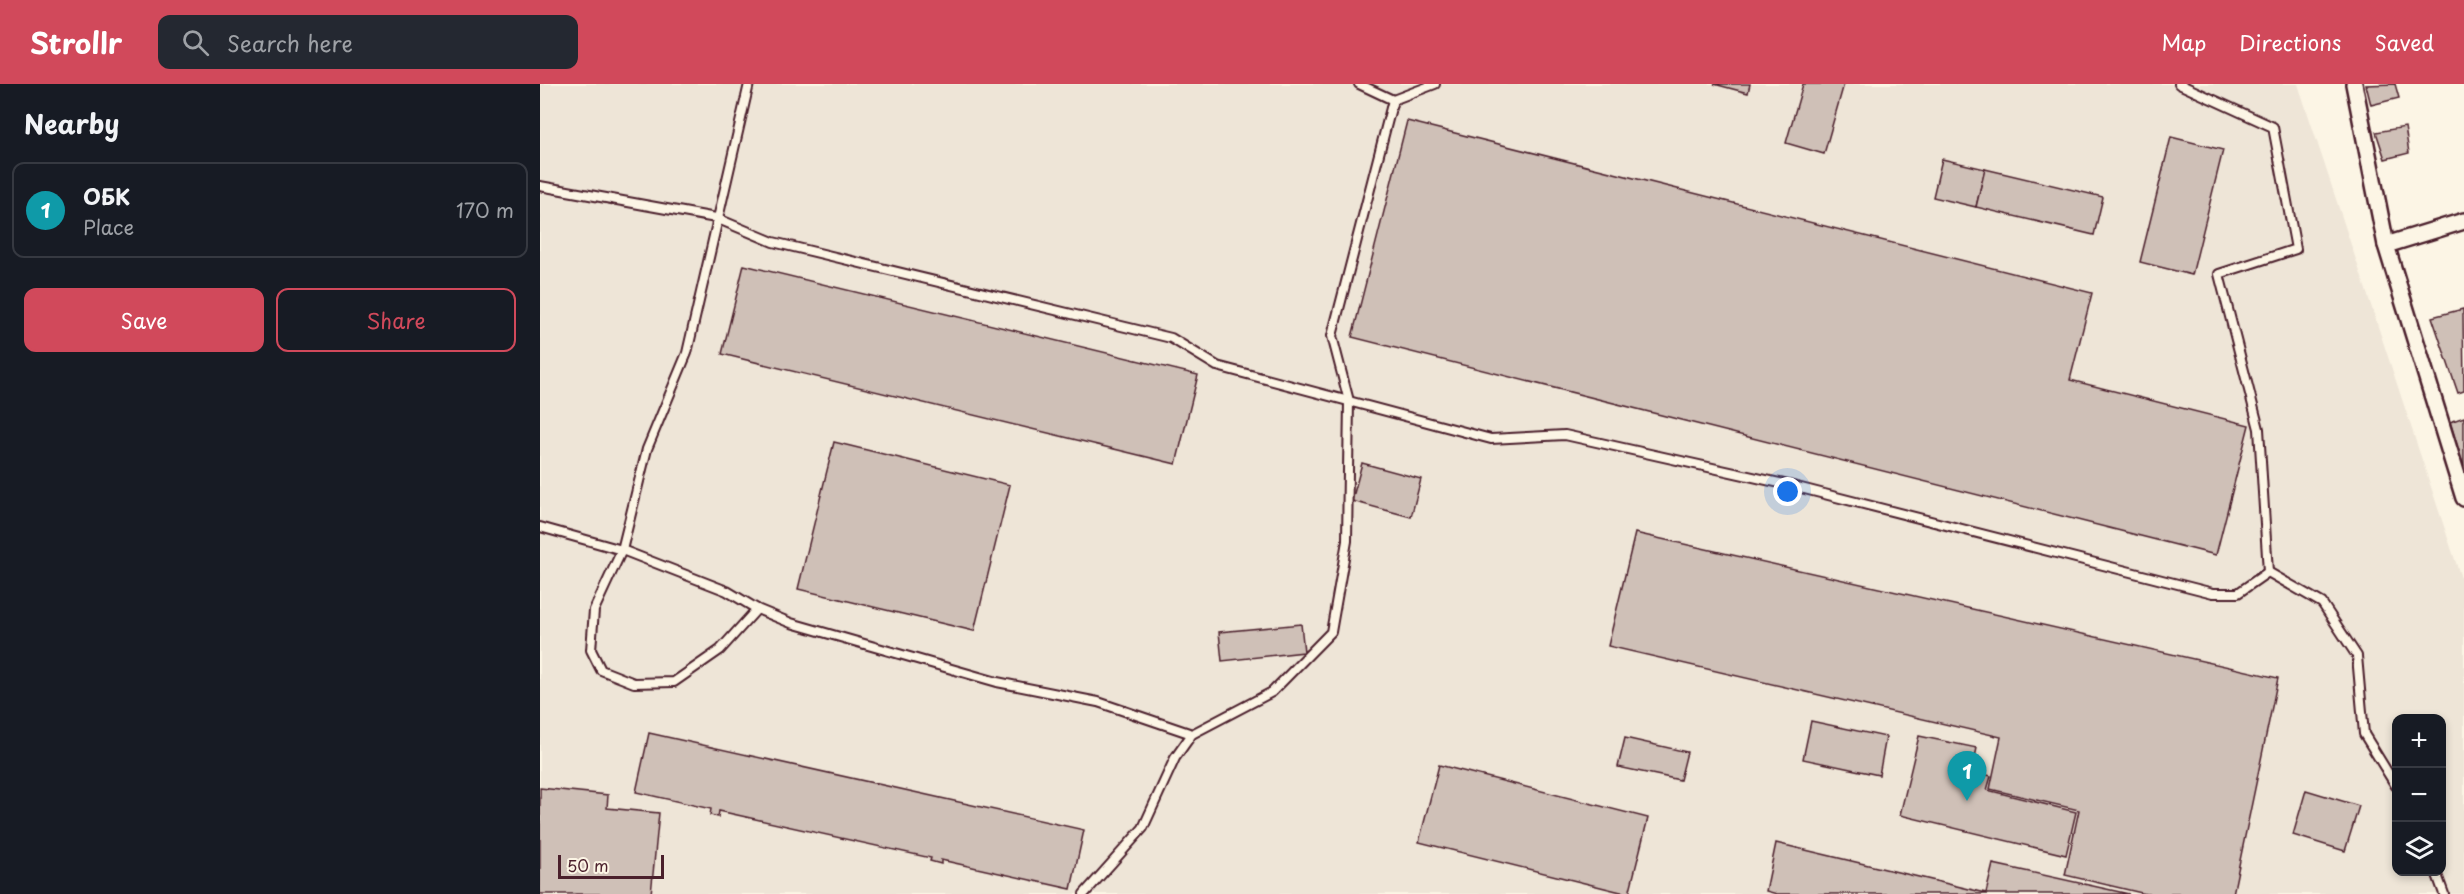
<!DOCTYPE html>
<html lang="en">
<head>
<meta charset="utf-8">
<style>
  body { margin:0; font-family:"Playpen Sans",sans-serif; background:#242831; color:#f1f3f6 }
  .controls { position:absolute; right:18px; bottom:18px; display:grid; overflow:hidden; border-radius:12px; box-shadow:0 3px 9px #0003 }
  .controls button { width:54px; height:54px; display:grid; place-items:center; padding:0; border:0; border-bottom:2px solid #363941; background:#171b24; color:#f1f3f6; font:30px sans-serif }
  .scale { position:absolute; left:18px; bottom:15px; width:106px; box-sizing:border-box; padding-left:6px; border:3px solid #4a1f2b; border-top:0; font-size:16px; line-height:21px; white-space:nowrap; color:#4a1f2b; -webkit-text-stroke:4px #fcf5e5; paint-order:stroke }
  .you { position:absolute; left:1248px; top:408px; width:21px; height:21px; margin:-15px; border:4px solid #fff; border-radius:50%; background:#1a73e8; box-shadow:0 0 0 9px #1a73e833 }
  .badge { display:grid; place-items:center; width:39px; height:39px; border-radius:50%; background:#d1495b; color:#fff; font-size:20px; font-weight:700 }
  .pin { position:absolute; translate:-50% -50px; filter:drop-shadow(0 2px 3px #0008) }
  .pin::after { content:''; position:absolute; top:32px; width:21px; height:18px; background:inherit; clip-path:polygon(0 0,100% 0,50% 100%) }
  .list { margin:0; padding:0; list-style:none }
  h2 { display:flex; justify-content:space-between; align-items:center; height:78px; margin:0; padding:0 24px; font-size:26px }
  h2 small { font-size:20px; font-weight:400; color:#9ea1a6 }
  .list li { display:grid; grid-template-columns:39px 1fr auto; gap:18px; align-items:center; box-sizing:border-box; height:96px; margin:0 12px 12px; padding:0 12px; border:2px solid #363941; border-radius:12px }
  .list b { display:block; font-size:22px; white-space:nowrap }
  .list p { margin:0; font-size:20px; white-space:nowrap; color:#9ea1a6 }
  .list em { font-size:20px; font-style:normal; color:#9ea1a6 }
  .actions { display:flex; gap:12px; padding:18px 24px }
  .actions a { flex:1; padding:14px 0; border:2px solid #d1495b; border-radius:12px; text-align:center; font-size:21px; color:#d1495b }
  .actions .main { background:#d1495b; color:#fff }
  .icon { flex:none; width:33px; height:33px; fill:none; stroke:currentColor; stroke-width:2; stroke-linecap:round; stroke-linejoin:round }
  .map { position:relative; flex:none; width:1924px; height:810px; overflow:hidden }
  header { display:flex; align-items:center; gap:36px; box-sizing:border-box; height:84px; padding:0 30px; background:#d1495b; color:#fff }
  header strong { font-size:28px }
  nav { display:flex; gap:33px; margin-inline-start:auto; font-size:21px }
  .search { width:420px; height:54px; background:#242831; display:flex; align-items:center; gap:15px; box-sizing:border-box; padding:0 21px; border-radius:12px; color:#9ea1a6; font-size:22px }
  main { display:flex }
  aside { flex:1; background:#171b24 }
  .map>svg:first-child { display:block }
  .built { fill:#eee5d7; fill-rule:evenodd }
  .building { fill:#cfc0b7; stroke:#4a1f2b; stroke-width:1.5 }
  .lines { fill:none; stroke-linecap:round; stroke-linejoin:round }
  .lane-casing { stroke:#4a1f2b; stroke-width:12 }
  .street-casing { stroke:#4a1f2b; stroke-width:20 }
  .lane { stroke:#fcf5e5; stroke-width:8 }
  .street { stroke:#fcf5e5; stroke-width:15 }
</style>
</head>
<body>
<header>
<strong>Strollr</strong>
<div class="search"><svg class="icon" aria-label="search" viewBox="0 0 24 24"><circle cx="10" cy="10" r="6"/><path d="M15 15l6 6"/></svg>Search here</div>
<nav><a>Map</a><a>Directions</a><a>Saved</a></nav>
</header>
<main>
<aside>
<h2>Nearby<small></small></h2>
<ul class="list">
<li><span class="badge" style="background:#0f9aa8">1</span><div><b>ОБК</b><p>Place</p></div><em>170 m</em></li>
</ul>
<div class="actions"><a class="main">Save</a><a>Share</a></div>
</aside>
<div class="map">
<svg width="1924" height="810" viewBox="0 0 1924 810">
  <rect width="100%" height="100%" fill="#fcf5e5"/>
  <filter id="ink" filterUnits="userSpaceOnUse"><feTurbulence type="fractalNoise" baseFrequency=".0167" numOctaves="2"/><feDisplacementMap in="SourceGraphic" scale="12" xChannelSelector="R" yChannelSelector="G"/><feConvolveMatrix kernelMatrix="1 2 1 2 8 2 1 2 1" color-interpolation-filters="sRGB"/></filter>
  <g filter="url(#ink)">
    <!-- built -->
    <path class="built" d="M0 0H1758L1924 503V810H0ZM1856 634H1902V788H1856Z"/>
    <!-- building -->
    <g class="building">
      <polygon points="1174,0 1210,0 1208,9"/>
      <polygon points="1263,0 1304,0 1284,70 1246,59"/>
      <polygon points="1855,0 1859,14 1831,21 1826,1"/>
      <polygon points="867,37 1552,209 1530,296 1709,341 1676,471 812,253"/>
      <polygon points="1865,43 1869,69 1845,75 1836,48"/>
      <polygon points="1631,53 1683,66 1652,191 1600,178"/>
      <polygon points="1402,75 1445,85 1436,123 1393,113"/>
      <polygon points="1445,85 1563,113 1554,151 1436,123"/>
      <polygon points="204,181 658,291 636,380 182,270"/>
      <polygon points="1923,225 1924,307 1918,309 1892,233"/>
      <polygon points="1924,333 1924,384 1910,338"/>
      <polygon points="294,358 470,401 434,547 258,505"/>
      <polygon points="822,379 881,395 871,433 812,417"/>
      <polygon points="1095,449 1738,594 1693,810 1606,810 1525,791 1539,726 1450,705 1461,653 1068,562"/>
      <polygon points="761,540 764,568 682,577 679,548"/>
      <polygon points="1271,637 1346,653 1339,691 1263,675"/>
      <polygon points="109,649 544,746 531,805 401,776 401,780 390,777 391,774 179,727 178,733 170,731 171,725 96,708"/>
      <polygon points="1379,652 1437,664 1432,687 1451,692 1447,706 1536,728 1526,771 1360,731"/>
      <polygon points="1085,654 1147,668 1140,696 1078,683"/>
      <polygon points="899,681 1108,734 1089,810 879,758"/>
      <polygon points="0,704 68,711 67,724 119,729 111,810 0,810"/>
      <polygon points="1766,706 1819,722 1805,767 1753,751"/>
      <polygon points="1236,759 1446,809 1453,780 1589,810 1237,810 1226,807"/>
    </g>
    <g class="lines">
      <!-- lane casing -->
      <g class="lane-casing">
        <g id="lane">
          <polyline points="209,0 147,269 107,365 82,466 54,526 51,566 61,586 94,599 134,598 180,566 217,525"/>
          <polyline points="819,0 853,16"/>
          <polyline points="1639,0 1733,43 1756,165 1679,190 1719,345 1728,488"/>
          <polyline points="0,102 176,134 233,158 631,254 677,282 951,355 1025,351 1249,401 1673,509 1698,509 1728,488 1782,519 1817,572 1824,650 1856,702"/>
          <polyline points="0,443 82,466 187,507 217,525 251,539 457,598 558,618 652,650"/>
          <polyline points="1896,788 1904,810"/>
          <polyline points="544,810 603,744 635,674 652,650 732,608 791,548 807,457 809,317 792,252 853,16 895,0"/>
        </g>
      </g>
      <!-- street casing -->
      <g class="street-casing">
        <g id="street">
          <polyline points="1814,0 1846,161 1924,414"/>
          <polyline points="1846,161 1924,137"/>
        </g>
      </g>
      <!-- lane -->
      <use href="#lane" class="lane"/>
      <!-- street -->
      <use href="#street" class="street"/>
    </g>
  </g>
</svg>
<div class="controls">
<button>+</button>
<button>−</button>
<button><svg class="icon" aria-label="layers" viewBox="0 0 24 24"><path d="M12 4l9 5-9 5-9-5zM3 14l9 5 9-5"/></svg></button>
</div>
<div class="scale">50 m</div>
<div class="you"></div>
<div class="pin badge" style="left:1427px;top:717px;background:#0f9aa8">1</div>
</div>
</main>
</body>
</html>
